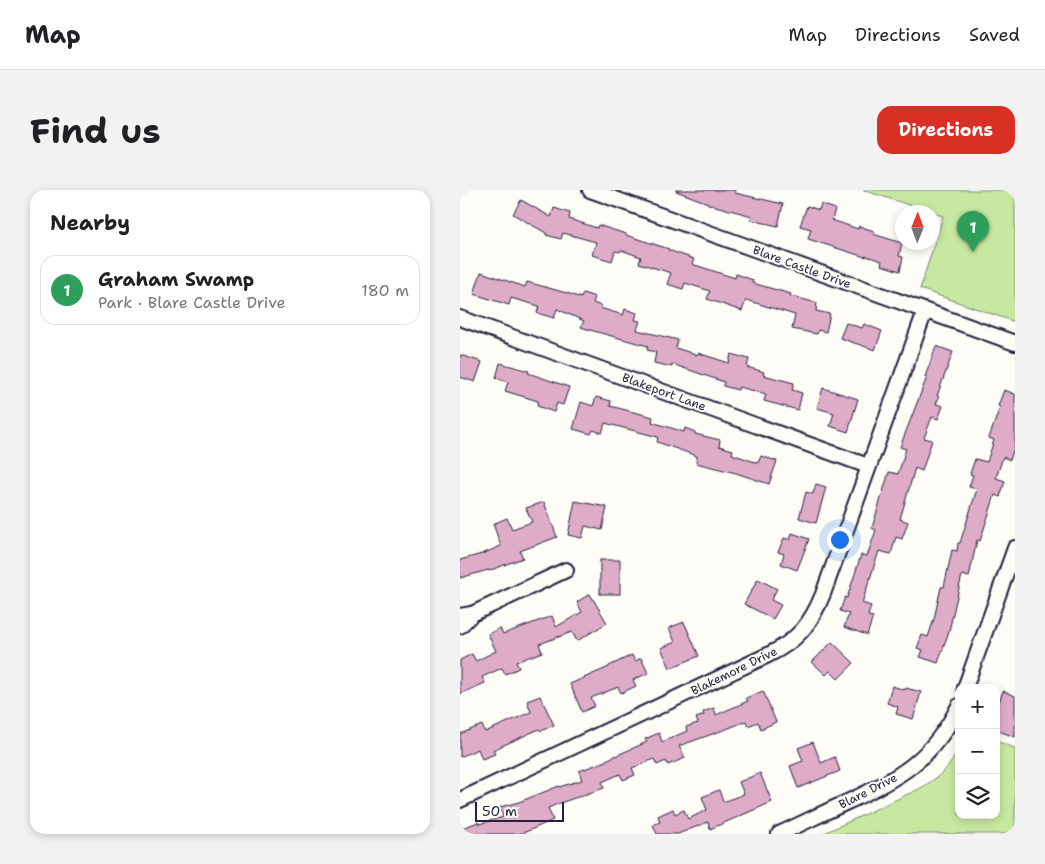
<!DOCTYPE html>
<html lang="en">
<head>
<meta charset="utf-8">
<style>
  body { margin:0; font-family:"Shantell Sans",sans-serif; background:#f2f2f2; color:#202124 }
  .controls { position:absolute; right:15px; bottom:15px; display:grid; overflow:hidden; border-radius:10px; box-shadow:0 2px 8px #0003 }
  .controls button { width:45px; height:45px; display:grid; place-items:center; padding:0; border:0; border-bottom:1px solid #e0e0e0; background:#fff; color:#202124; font:25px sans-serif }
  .compass { position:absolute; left:435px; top:15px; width:45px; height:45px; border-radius:50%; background:#fff; box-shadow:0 2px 8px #0003; rotate:1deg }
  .scale { position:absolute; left:15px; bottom:12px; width:89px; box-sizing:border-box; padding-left:5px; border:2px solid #22223b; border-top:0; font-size:14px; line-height:18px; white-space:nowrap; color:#22223b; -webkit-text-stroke:4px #fdfcf7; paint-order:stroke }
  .you { position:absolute; left:379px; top:349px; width:18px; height:18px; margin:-12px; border:4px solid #fff; border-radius:50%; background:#1a73e8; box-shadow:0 0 0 8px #1a73e833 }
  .badge { display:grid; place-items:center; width:32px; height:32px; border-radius:50%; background:#d93025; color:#fff; font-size:16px; font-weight:700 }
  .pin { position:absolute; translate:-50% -41px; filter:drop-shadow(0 1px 2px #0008) }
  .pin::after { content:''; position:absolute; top:26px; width:18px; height:15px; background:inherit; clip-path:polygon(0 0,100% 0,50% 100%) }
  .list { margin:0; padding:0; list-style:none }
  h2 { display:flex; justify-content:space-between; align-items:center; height:65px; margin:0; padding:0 20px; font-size:21px }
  h2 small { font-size:16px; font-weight:400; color:#757577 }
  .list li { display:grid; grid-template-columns:32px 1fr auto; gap:15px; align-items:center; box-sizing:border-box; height:70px; margin:0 10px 10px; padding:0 10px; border:1px solid #e0e0e0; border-radius:15px }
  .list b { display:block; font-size:19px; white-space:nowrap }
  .list p { margin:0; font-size:16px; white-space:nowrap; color:#757577 }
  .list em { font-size:16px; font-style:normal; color:#757577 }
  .icon { flex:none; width:28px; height:28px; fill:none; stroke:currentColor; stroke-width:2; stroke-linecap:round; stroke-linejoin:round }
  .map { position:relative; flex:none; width:555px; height:644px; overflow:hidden; border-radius:15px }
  header { display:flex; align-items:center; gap:30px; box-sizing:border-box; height:70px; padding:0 25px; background:#fff; border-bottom:1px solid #e0e0e0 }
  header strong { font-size:24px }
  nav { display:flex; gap:28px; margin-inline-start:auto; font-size:18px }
  .intro { display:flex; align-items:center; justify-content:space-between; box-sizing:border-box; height:120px; padding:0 30px }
  h1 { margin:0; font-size:35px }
  .button { padding:12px 22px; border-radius:15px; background:#d93025; color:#fff; font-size:18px; font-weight:700 }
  main { display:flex; gap:30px; padding:0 30px }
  aside { flex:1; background:#fff; border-radius:15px; box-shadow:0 2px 8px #0003 }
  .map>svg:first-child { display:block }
  .green { fill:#c7e8a0; stroke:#74856e }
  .building { fill:#dfacc8; stroke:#22223b }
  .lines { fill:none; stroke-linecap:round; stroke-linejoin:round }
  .minor-casing { stroke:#22223b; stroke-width:18 }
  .minor { stroke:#fdfcf7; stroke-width:14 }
  .labels { text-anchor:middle; stroke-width:4; stroke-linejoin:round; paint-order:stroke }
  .street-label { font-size:12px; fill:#22223b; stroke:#fdfcf7 }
</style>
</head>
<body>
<header>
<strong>Map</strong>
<nav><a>Map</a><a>Directions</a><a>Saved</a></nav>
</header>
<div class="intro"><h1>Find us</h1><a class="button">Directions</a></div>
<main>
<aside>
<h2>Nearby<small></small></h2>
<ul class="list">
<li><span class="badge" style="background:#2e9e5b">1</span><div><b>Graham Swamp</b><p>Park · Blare Castle Drive</p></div><em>180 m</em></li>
</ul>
</aside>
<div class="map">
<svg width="555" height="644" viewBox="0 0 555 644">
  <rect width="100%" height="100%" fill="#fdfcf7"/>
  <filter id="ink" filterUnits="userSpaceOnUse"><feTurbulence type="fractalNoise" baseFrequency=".02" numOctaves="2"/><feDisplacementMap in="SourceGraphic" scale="10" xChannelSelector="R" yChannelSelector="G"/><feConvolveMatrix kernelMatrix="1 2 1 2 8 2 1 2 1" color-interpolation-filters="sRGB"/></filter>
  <g filter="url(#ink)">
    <!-- green -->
    <g class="green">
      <polygon points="403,0 555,0 555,132 460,99 483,26"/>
      <path d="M536 551 555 558V644H362L459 599C478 588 491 578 499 557V625H536Z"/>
    </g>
    <!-- building -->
    <g class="building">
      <polygon points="216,0 275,0 275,3 323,14 318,36 291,30 292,26 248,14 248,13 216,1"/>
      <polygon points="61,10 91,27 94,18 110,23 109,29 137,38 138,35 166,44 166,45 209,59 208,60 234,69 232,74 275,88 276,84 293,90 292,93 331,104 330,106 357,113 356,121 370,124 366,142 358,140 357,144 332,139 335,125 286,110 282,121 247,109 250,101 225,93 223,99 207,94 211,83 179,73 181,67 161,60 160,62 155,61 152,71 132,65 136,52 103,43 101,49 86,45 86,43 53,24"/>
      <polygon points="361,14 375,19 372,30 398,39 399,36 414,41 413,44 442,53 439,66 443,67 440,81 421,75 422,71 406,66 405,67 348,49 351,39 340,36 347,16 359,20"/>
      <polygon points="21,82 65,97 67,92 110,104 121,108 123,103 135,107 133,113 141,116 140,118 163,125 165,119 177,123 175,130 180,131 177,140 218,150 216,158 237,165 238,163 269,173 271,164 289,169 287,177 304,182 303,185 334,193 332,200 342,203 338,220 304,211 306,204 279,197 278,200 263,196 264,192 212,174 212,177 194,173 196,162 187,160 188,156 130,140 121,137 124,131 97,119 94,128 77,123 79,116 51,108 49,115 14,104"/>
      <polygon points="386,133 402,138 404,134 422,141 415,160 380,148"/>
      <polygon points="476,156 493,162 477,206 479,207 476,214 483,216 478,229 472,227 464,248 472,250 462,281 455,278 440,329 448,332 442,349 436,347 431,364 419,361 402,413 411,416 408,426 413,427 407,445 384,437 389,424 380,421 385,407 387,408 401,365 407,366 416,340 412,338 429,282 438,284 446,259 440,257 467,187 465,187"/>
      <polygon points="0,165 22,172 15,192 0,187"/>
      <polygon points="40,173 69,181 68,183 109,197 103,215 97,213 94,222 77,216 78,211 45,201 48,192 36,188"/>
      <polygon points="363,198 398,209 388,242 370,236 374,223 357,218"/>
      <polygon points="544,200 555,204 555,255 550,270 543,267 536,288 545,291 540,307 535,305 520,351 517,350 509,387 502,385 489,441 478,473 460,467 463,460 457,458 462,445 468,447 474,429 481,397 484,397 492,360 497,361 498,353 500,353 517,299 509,297 513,285 510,284 515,269 527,272 534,250 529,248 540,217 538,216"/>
      <polygon points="136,207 151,211 150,216 193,227 192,232 224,242 225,238 235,242 235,244 260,250 259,256 273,260 272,264 298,273 301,266 317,271 309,294 276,283 236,273 237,266 197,252 198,247 145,233 142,243 133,240 131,244 113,239 121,212 133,216"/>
      <polygon points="356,294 366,297 356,333 339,328 346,302 353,304"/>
      <polygon points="115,311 147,317 142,340 125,336 122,348 108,345"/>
      <polygon points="84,312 97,347 60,361 63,368 28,381 28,380 0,388 0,370 22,364 41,356 33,334 47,328 52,339 72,332 66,318"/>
      <polygon points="332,343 349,349 337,380 321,374 324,364 318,362 324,348 330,350"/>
      <rect x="140" y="370" width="20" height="34"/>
      <polygon points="298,389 317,399 311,410 321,415 313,429 284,414"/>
      <polygon points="130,404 147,433 117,451 112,442 79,454 82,462 56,472 59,478 45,484 42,478 22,487 25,493 0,504 0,470 12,464 16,471 36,461 28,444 40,438 43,444 92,426 96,437 122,422 117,412"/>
      <polygon points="224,432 239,466 210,478 201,458 215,452 209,438"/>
      <polygon points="372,452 394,473 378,489 370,481 366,485 352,472"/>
      <polygon points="172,465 175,471 181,468 188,483 173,490 176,496 161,503 158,497 131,508 135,516 122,522 110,494 149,477 149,476"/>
      <polygon points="432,496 445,500 446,498 461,502 453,529 436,524 438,517 427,513"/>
      <polygon points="303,501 316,532 301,539 298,532 288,536 286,531 269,538 219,556 225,568 208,575 206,571 197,575 194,569 172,578 175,585 163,590 160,584 142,592 144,598 100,613 88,618 93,630 68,641 58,644 0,644 0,639 18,632 19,634 43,627 40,617 59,612 99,596 99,597 122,590 119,581 146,571 146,570 187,552 185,549 199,543 202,552 227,541 226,537 238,533 236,528 244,525 243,522 254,518 256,525 288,511 286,508"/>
      <polygon points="543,501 555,506 555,547 536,540 536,521"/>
      <polygon points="80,506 94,535 81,541 79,539 33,560 35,564 22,569 18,559 0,567 0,544 22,535 25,542 71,522 67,511"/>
      <polygon points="353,552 361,573 375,567 380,581 338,598 330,576 343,571 338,558"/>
      <polygon points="300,583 312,612 250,639 248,632 218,644 197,644 193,635 200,632 198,626 213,619 215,624 224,620 228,629 247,620 242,607 259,600 263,612 284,604 279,592"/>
    </g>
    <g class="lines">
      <!-- minor casing -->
      <g class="minor-casing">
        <g id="minor">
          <polyline points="130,0 555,153"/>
          <polyline points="0,128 408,276"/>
          <polyline points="12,424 106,380"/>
          <polyline points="0,426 12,424 0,436"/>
          <polyline points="505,498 555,358"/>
          <path d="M0 610 308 465C337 451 351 434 363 404L465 121"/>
          <path d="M319 644C341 634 363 623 385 613 438 589 472 570 499 516"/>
        </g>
      </g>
      <!-- minor -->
      <use href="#minor" class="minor"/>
    </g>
  </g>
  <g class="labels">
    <!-- street labels -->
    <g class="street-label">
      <text transform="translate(342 77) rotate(20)" y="4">Blare Castle Drive</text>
      <text transform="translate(204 202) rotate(20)" y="4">Blakeport Lane</text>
      <text transform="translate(274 481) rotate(-26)" y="4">Blakemore Drive</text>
      <text transform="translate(408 601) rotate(-27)" y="4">Blare Drive</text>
    </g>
  </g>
</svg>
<div class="controls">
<button>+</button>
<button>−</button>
<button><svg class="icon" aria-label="layers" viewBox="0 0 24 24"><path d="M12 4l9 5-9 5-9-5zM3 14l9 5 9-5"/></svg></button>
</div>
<svg class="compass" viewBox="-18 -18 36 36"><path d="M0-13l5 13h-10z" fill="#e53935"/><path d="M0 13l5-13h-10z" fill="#757577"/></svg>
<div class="scale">50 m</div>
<div class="you"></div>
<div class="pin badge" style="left:513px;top:62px;background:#2e9e5b">1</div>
</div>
</main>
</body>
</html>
